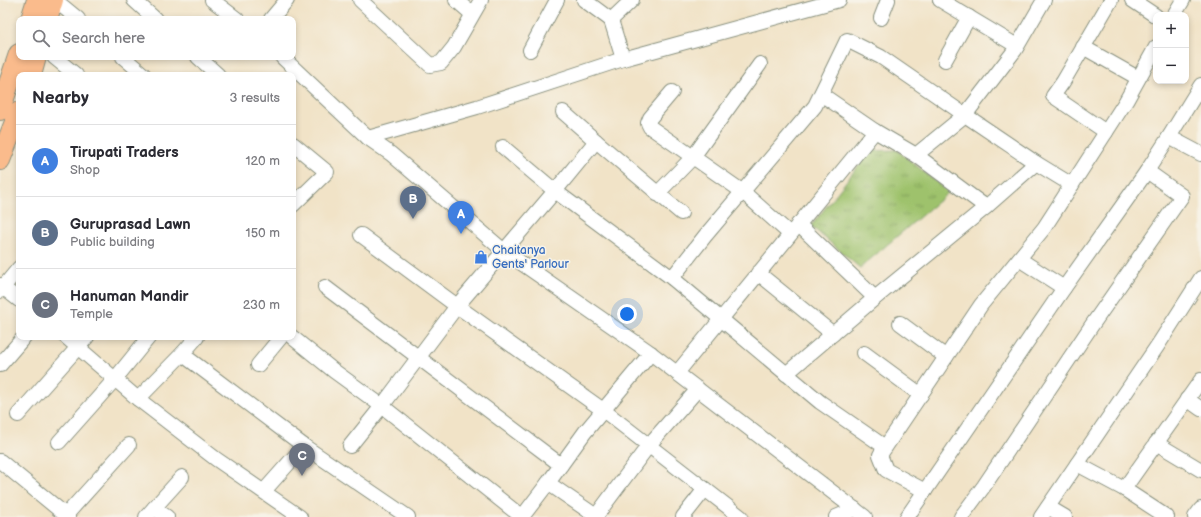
<!DOCTYPE html>
<html lang="en">
<head>
<meta charset="utf-8">
<style>
  body { margin:0; font-family:"Balsamiq Sans",sans-serif; background:#f7f7f7; color:#2b2b33 }
  .controls { position:absolute; right:12px; top:12px; display:grid; overflow:hidden; border-radius:8px; box-shadow:0 2px 6px #0003 }
  .controls button { width:36px; height:36px; display:grid; place-items:center; padding:0; border:0; border-bottom:1px solid #e1e1e2; background:#fff; color:#2b2b33; font:20px sans-serif }
  .you { position:absolute; left:627px; top:314px; width:14px; height:14px; margin:-10px; border:3px solid #fff; border-radius:50%; background:#1a73e8; box-shadow:0 0 0 6px #1a73e833 }
  .badge { display:grid; place-items:center; width:26px; height:26px; border-radius:50%; background:#1f6fb2; color:#fff; font-size:13px; font-weight:700 }
  .pin { position:absolute; translate:-50% -33px; filter:drop-shadow(0 1px 2px #0008) }
  .pin::after { content:''; position:absolute; top:21px; width:14px; height:12px; background:inherit; clip-path:polygon(0 0,100% 0,50% 100%) }
  .list { margin:0; padding:0; list-style:none }
  h2 { display:flex; justify-content:space-between; align-items:center; height:52px; margin:0; padding:0 16px; font-size:17px }
  h2 small { font-size:13px; font-weight:400; color:#7c7c81 }
  .list li { display:grid; grid-template-columns:26px 1fr auto; gap:12px; align-items:center; box-sizing:border-box; height:72px; padding:0 16px; border-top:1px solid #e1e1e2 }
  .list b { display:block; font-size:15px; white-space:nowrap }
  .list p { margin:0; font-size:13px; white-space:nowrap; color:#7c7c81 }
  .list em { font-size:13px; font-style:normal; color:#7c7c81 }
  .icon { flex:none; width:22px; height:22px; fill:none; stroke:currentColor; stroke-width:2; stroke-linecap:round; stroke-linejoin:round }
  .map { position:relative; flex:none; width:1201px; height:517px; overflow:hidden }
  .search { position:absolute; background:#fff; box-shadow:0 2px 6px #0003; left:16px; top:16px; width:280px; height:44px; display:flex; align-items:center; gap:10px; box-sizing:border-box; padding:0 14px; border-radius:8px; color:#7c7c81; font-size:15px }
  .panel { position:absolute; background:#fff; box-shadow:0 2px 6px #0003; left:16px; top:72px; width:280px; height:268px; border-radius:8px }
  .map>svg:first-child { display:block }
  .park { fill:url(#park-tufts); stroke:#5e8050 }
  .lines { fill:none; stroke-linecap:round; stroke-linejoin:round }
  .minor-casing { stroke:#88907e; stroke-width:16 }
  .highway-casing { stroke:#88907e; stroke-width:22 }
  .minor { stroke:#fff; stroke-width:14 }
  .highway { stroke:#fabb8c; stroke-width:20 }
  .labels { text-anchor:middle; stroke-width:3; stroke-linejoin:round; paint-order:stroke }
  .shop-label { font-size:12px; fill:#366cbe; stroke:#f7f3e8; text-anchor:start }
</style>
</head>
<body>
<div class="map">
<svg width="1201" height="517" viewBox="0 0 1201 517">
  <defs>
    <pattern id="park-tufts" width="24" height="20" patternUnits="userSpaceOnUse"><rect width="24" height="20" fill="#9ec26c"/><path d="M3 7l-1-3M5 7V3M7 7l1-3M15 17l-1-3M17 17v-4M19 17l1-3" fill="none" stroke="#809f5a"/></pattern>
  </defs>
  <rect width="100%" height="100%" fill="#f7f3e8"/>
  <filter id="ink" filterUnits="userSpaceOnUse"><feTurbulence type="fractalNoise" baseFrequency=".025" numOctaves="2"/><feDisplacementMap in="SourceGraphic" scale="8" xChannelSelector="R" yChannelSelector="G"/><feConvolveMatrix kernelMatrix="1 2 1 2 8 2 1 2 1" color-interpolation-filters="sRGB"/></filter>
  <filter id="wash" filterUnits="userSpaceOnUse"><feTurbulence type="fractalNoise" baseFrequency=".012" numOctaves="4" result="noise"/><feDisplacementMap in="SourceGraphic" scale="16" xChannelSelector="R" yChannelSelector="G"/><feGaussianBlur stdDeviation="0.9" result="paint"/><feColorMatrix in="noise" values="0 0 0 0 0 0 0 0 0 0 0 0 0 0 0 0 0 1.4 0 .05"/><feComposite in="paint" operator="in"/></filter>
  <g filter="url(#wash)">
    <rect width="100%" height="100%" fill="#f1e3c7"/>
    <!-- park -->
    <polygon class="park" points="897,150 949,192 860,268 811,226 870,151"/>
  </g>
  <g filter="url(#ink)">
    <g class="lines">
      <!-- minor casing -->
      <g class="minor-casing">
        <g id="minor">
          <polyline points="55,0 78,19"/>
          <polyline points="134,0 155,19"/>
          <polyline points="212,0 237,19"/>
          <polyline points="360,0 430,65 441,63 454,47 481,0"/>
          <polyline points="456,0 472,14"/>
          <polyline points="584,0 611,20 623,59"/>
          <polyline points="940,0 1017,46"/>
          <polyline points="1132,0 1156,16"/>
          <polyline points="1174,15 1183,0"/>
          <polyline points="881,18 888,0"/>
          <polyline points="271,19 287,0"/>
          <polyline points="611,20 632,0"/>
          <polyline points="1083,47 1138,78"/>
          <polyline points="530,50 557,0"/>
          <polyline points="54,57 76,75"/>
          <polyline points="123,57 144,75"/>
          <polyline points="198,57 218,75"/>
          <polyline points="282,57 368,138 391,154 504,251 648,351 865,517"/>
          <polyline points="945,60 969,17"/>
          <polyline points="672,92 650,118 648,123 650,127 743,192 790,234"/>
          <polyline points="821,94 875,131"/>
          <polyline points="563,112 596,141"/>
          <polyline points="1106,132 1053,96 1063,82 1111,0"/>
          <polyline points="1169,137 1201,154"/>
          <polyline points="368,138 477,107 623,59 839,0"/>
          <polyline points="293,144 327,172 293,205"/>
          <polyline points="503,147 555,191 672,278 705,236 815,106 847,40 881,57 965,115 1015,50 1044,0"/>
          <polyline points="916,155 986,207"/>
          <polyline points="1036,163 1072,185"/>
          <polyline points="657,194 693,157 760,64"/>
          <polyline points="798,224 875,298"/>
          <polyline points="361,235 457,306 603,410 741,517"/>
          <polyline points="1019,259 1064,288"/>
          <polyline points="758,273 833,334"/>
          <polyline points="672,278 820,402 885,447"/>
          <polyline points="0,285 19,300"/>
          <polyline points="325,287 561,465"/>
          <polyline points="0,291 19,268"/>
          <polyline points="900,323 946,357"/>
          <polyline points="66,337 138,399 216,459 300,517"/>
          <polyline points="292,337 334,371 382,406 522,517 548,483 585,432 651,353"/>
          <polyline points="864,353 921,395"/>
          <polyline points="182,354 197,337"/>
          <polyline points="0,365 24,337"/>
          <polyline points="258,365 281,337"/>
          <polyline points="677,373 875,131 916,155 965,115 1036,163 986,207 875,298 786,374"/>
          <polyline points="138,399 182,354 304,446 408,517"/>
          <polyline points="1187,399 1201,409"/>
          <polyline points="18,415 87,337"/>
          <polyline points="59,442 115,379 149,337"/>
          <polyline points="1156,443 1201,470"/>
          <polyline points="350,446 382,406 457,306 555,191 596,141 681,213"/>
          <polyline points="0,461 68,517"/>
          <polyline points="1077,464 1124,489"/>
          <polyline points="548,483 596,516"/>
          <polyline points="264,491 304,446"/>
          <polyline points="925,491 886,470 880,455 981,305 1044,228 1126,101 1156,47"/>
          <polyline points="1048,507 1065,517"/>
          <polyline points="154,508 182,477"/>
          <polyline points="66,515 129,445"/>
          <polyline points="146,517 154,508 167,517"/>
          <polyline points="597,517 596,516 649,445 698,389"/>
          <polyline points="683,517 705,489"/>
          <polyline points="836,517 855,509"/>
          <polyline points="907,517 1064,288 1147,171 1169,137 1201,85"/>
          <polyline points="961,517 984,486 1092,325 1182,196 1147,171"/>
          <polyline points="1041,517 1158,345 1201,278"/>
          <polyline points="1167,517 1124,489 1201,380"/>
          <polyline points="1195,517 1201,509"/>
        </g>
      </g>
      <!-- highway casing -->
      <g class="highway-casing">
        <g id="highway">
          <polyline points="31,19 37,0"/>
          <polyline points="47,19 53,0"/>
          <polyline points="31,75 36,57"/>
          <polyline points="0,110 19,54"/>
          <polyline points="0,160 19,112"/>
        </g>
      </g>
      <!-- minor -->
      <use href="#minor" class="minor"/>
      <!-- highway -->
      <use href="#highway" class="highway"/>
    </g>
  </g>
  <!-- icons -->
  <defs>
    <g id="shop-bare" transform="scale(1.08)"><path d="M-5-2.5h2.3a2.7 3.5 0 0 1 5.4 0H5L5.5 6h-11ZM-1.5-2.5h3a1.5 2.3 0 0 0-3 0Z" fill="#3f7fe0" stroke="#f7f3e8" stroke-width="2.5" paint-order="stroke"/></g>
  </defs>
  <g fill-rule="evenodd">
    <use href="#shop-bare" x="481" y="257"/>
  </g>
  <g class="labels">
    <!-- shop labels -->
    <g class="shop-label">
      <text x="492" y="254">Chaitanya<tspan x="492" dy="14">Gents' Parlour</tspan></text>
    </g>
  </g>
</svg>
<div class="controls">
<button>+</button>
<button>−</button>
</div>
<div class="you"></div>
<div class="pin badge" style="left:461px;top:234px;background:#3f7fe0">A</div>
<div class="pin badge" style="left:413px;top:219px;background:#5c6f8a">B</div>
<div class="pin badge" style="left:302px;top:476px;background:#6b7280">C</div>
<div class="search"><svg class="icon" aria-label="search" viewBox="0 0 24 24"><circle cx="10" cy="10" r="6"/><path d="M15 15l6 6"/></svg>Search here</div>
<section class="panel">
<h2>Nearby<small>3 results</small></h2>
<ul class="list">
<li><span class="badge" style="background:#3f7fe0">A</span><div><b>Tirupati Traders</b><p>Shop</p></div><em>120 m</em></li>
<li><span class="badge" style="background:#5c6f8a">B</span><div><b>Guruprasad Lawn</b><p>Public building</p></div><em>150 m</em></li>
<li><span class="badge" style="background:#6b7280">C</span><div><b>Hanuman Mandir</b><p>Temple</p></div><em>230 m</em></li>
</ul>
</section>
</div>
</body>
</html>
